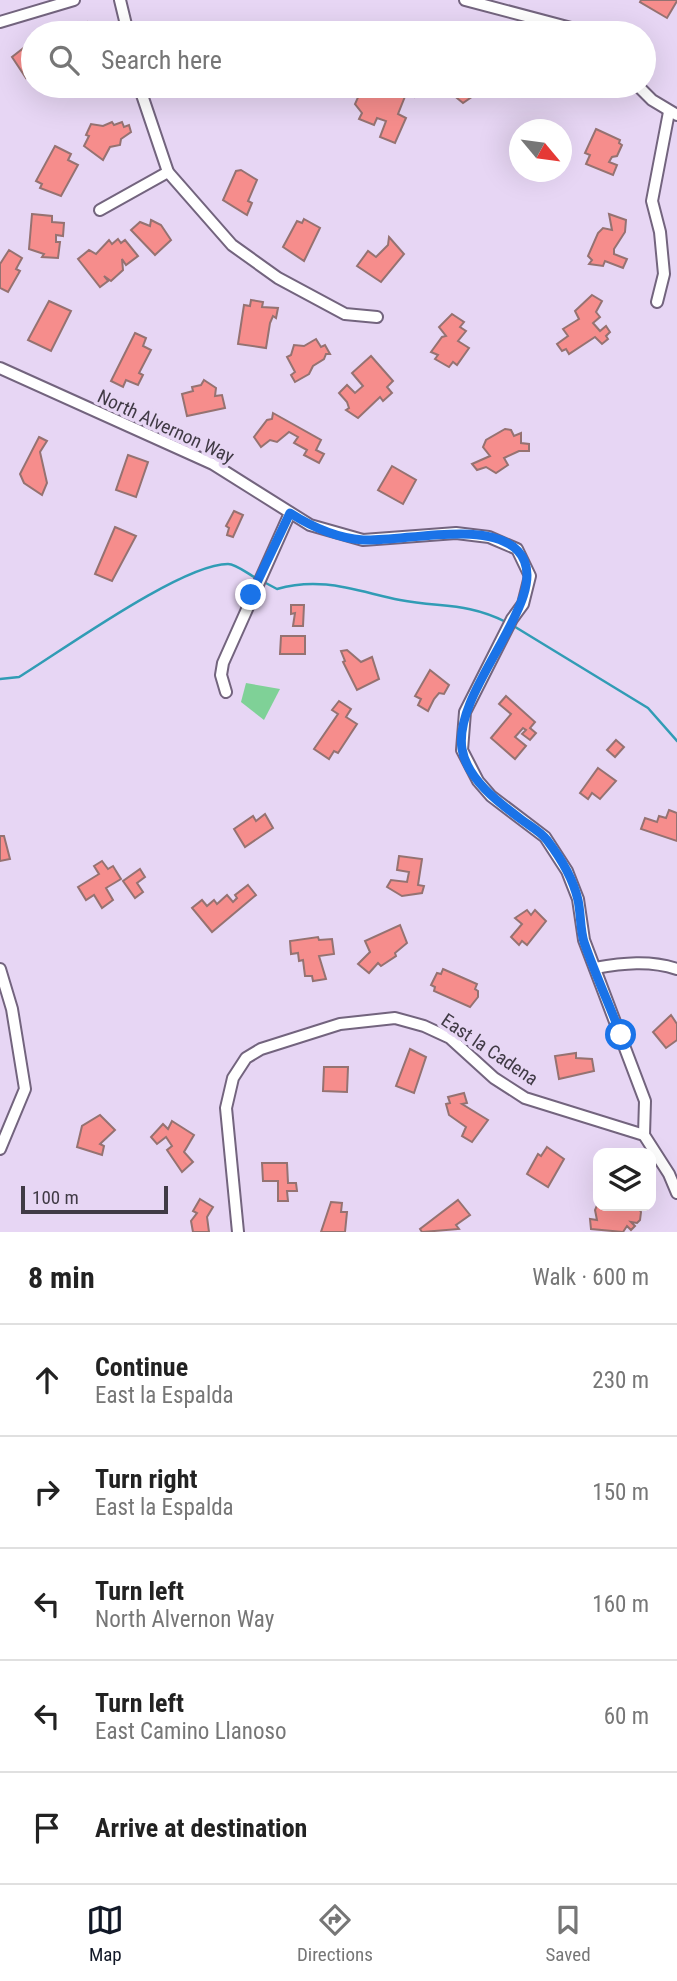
<!DOCTYPE html>
<html lang="en">
<head>
<meta charset="utf-8">
<style>
  body { margin:0; font-family:"Roboto Condensed",sans-serif; background:#f2f2f2; color:#222 }
  .controls { position:absolute; right:21px; bottom:21px; display:grid; overflow:hidden; border-radius:14px; box-shadow:0 7px 28px #0002 }
  .controls button { width:63px; height:63px; display:grid; place-items:center; padding:0; border:0; border-bottom:2px solid #e0e0e0; background:#fff; color:#222; font:35px sans-serif }
  .compass { position:absolute; left:509px; top:119px; width:63px; height:63px; border-radius:50%; background:#fff; box-shadow:0 7px 28px #0002; rotate:119deg }
  .scale { position:absolute; left:21px; bottom:18px; width:147px; box-sizing:border-box; padding-left:7px; border:4px solid #403a45; border-top:0; font-size:19px; line-height:24px; white-space:nowrap; color:#403a45; -webkit-text-stroke:5px #e7d6f4; paint-order:stroke }
  .stop { position:absolute; width:21px; height:21px; margin:-16px; border:5px solid #1a73e8; border-radius:50%; background:#fff }
  .stop.end { background:#1a73e8; border-color:#fff; box-shadow:0 2px 7px #0008 }
  .list { margin:0; padding:0; list-style:none }
  h2 { display:flex; justify-content:space-between; align-items:center; height:91px; margin:0; padding:0 28px; font-size:30px }
  h2 small { font-size:23px; font-weight:400; color:#767676 }
  .list li { display:grid; grid-template-columns:46px 1fr auto; gap:21px; align-items:center; box-sizing:border-box; height:112px; padding:0 28px; border-top:2px solid #e0e0e0 }
  .list b { display:block; font-size:26px; white-space:nowrap }
  .list p { margin:0; font-size:23px; white-space:nowrap; color:#767676 }
  .list em { font-size:23px; font-style:normal; color:#767676 }
  .icon { flex:none; width:38px; height:38px; fill:none; stroke:currentColor; stroke-width:2; stroke-linecap:round; stroke-linejoin:round }
  .map { position:relative; flex:none; width:677px; height:1232px; overflow:hidden }
  .search { position:absolute; background:#fff; box-shadow:0 7px 28px #0002; left:21px; right:21px; top:21px; height:77px; display:flex; align-items:center; gap:18px; box-sizing:border-box; padding:0 24px; border-radius:38px; color:#767676; font-size:26px }
  .sheet { height:651px; background:#fff }
  nav { display:flex; justify-content:space-around; align-items:center; box-sizing:border-box; height:98px; border-top:2px solid #e0e0e0; background:#fff; font-size:19px; color:#767676 }
  nav a { display:grid; justify-items:center; gap:4px }
  nav .on { color:#111827 }
  .map>svg:first-child { display:block }
  .green { fill:#7fd197 }
  .lines { fill:none; stroke-linecap:round; stroke-linejoin:round }
  .stream { stroke:#319cb5; stroke-width:2.5 }
  .building { fill:#f68d8c; stroke:#957271; stroke-width:2 }
  .street-casing { stroke:#73647e; stroke-width:14 }
  .street { stroke:#fff; stroke-width:10 }
  .route { stroke:#1a73e8; stroke-width:9 }
  .labels { text-anchor:middle; stroke-width:7; stroke-linejoin:round; paint-order:stroke }
  .street-label { font-size:19px; fill:#403a45; stroke:#e7d6f4 }
</style>
</head>
<body>
<div class="map">
<svg width="677" height="1232" viewBox="0 0 677 1232">
  <rect width="100%" height="100%" fill="#e7d6f4"/>
  <!-- green -->
  <polygon class="green" points="246,683 280,689 264,720 241,702"/>
  <g class="lines">
    <!-- stream -->
    <g class="stream">
      <path d="M262 581 277 589C322 576 356 591 400 600 441 608 466 602 506 622"/>
      <polyline points="512,625 648,708 677,741"/>
      <path d="M0 679 19 677C63 650 182 564 228 564 236 564 248 574 256 578"/>
    </g>
  </g>
  <!-- building -->
  <g class="building">
    <polygon points="641,0 677,0 677,1 667,18 640,2"/>
    <polygon points="87,22 89,29 100,26 108,29 110,33 78,33 76,26"/>
    <polygon points="26,46 28,50 33,46 33,73 26,78 12,57"/>
    <polygon points="363,86 410,86 417,89 414,97 406,94 398,114 406,118 395,143 380,137 386,121 377,118 374,125 359,119 362,113 355,104"/>
    <polygon points="460,86 464,86 473,96 463,103 452,94"/>
    <polygon points="112,122 114,125 122,122 124,127 129,125 131,132 121,139 120,145 110,147 103,160 84,146 89,136 86,135 91,124 103,126"/>
    <polygon points="596,129 620,140 619,143 622,145 617,156 612,157 609,162 617,165 613,175 586,164 590,155 585,153"/>
    <polygon points="55,146 71,154 68,160 78,165 61,196 40,188 42,184 36,181"/>
    <polygon points="241,170 257,180 248,201 252,203 247,215 223,200 236,171"/>
    <polygon points="32,214 52,216 52,222 64,223 63,236 56,235 56,242 60,242 58,258 42,257 44,254 29,249"/>
    <polygon points="609,214 626,220 625,232 614,249 614,254 627,259 623,268 605,261 603,266 589,264 592,260 588,256 598,233 603,228 612,230"/>
    <polygon points="304,219 320,228 304,261 283,247 297,221 302,223"/>
    <polygon points="151,220 161,225 171,240 155,255 131,230 140,222 150,226"/>
    <polygon points="389,237 404,254 381,282 357,266 368,251 376,257 388,245"/>
    <polygon points="118,239 121,243 125,240 138,256 126,265 122,259 123,270 111,281 104,276 108,281 100,287 78,259 89,250 96,254 109,240 112,244"/>
    <polygon points="9,250 22,258 16,269 20,271 8,292 0,288 0,264"/>
    <polygon points="592,295 602,301 596,312 600,317 593,323 600,331 606,326 610,332 606,336 608,339 602,344 595,337 569,354 566,349 562,351 557,344 568,336 563,329 579,319 575,311"/>
    <polygon points="251,300 263,302 262,307 278,308 276,318 273,316 270,323 266,348 238,344 244,305 250,306"/>
    <polygon points="49,301 71,311 51,351 28,340"/>
    <polygon points="452,314 464,322 460,327 466,331 458,341 469,348 457,365 453,362 449,367 435,359 438,355 431,352 442,337 446,336 439,327"/>
    <polygon points="135,333 146,338 143,346 151,350 139,373 143,375 138,385 126,380 123,387 111,381"/>
    <polygon points="316,339 321,347 325,345 330,354 326,354 324,359 313,366 309,374 295,382 291,375 295,372 287,357 291,355 294,345 304,346"/>
    <polygon points="371,356 393,381 387,387 392,393 383,401 380,397 358,418 346,410 349,408 347,402 339,393 347,385 355,393 363,386 352,373"/>
    <polygon points="204,380 216,388 215,396 222,395 225,408 187,416 182,394 193,391 192,387 201,385"/>
    <polygon points="273,413 321,440 316,450 324,454 319,463 304,455 307,450 294,443 298,437 289,432 277,442 270,440 261,447 254,437 267,420 272,419"/>
    <polygon points="505,429 511,430 514,436 521,433 521,443 529,444 529,451 519,451 504,458 508,465 496,473 486,467 477,470 472,464 490,456 483,447 486,440"/>
    <polygon points="39,437 47,441 40,452 47,483 42,495 24,483 20,474"/>
    <polygon points="128,455 148,462 136,497 116,490"/>
    <polygon points="392,466 416,480 403,504 378,490"/>
    <polygon points="234,511 243,515 233,537 227,535 229,528 226,526"/>
    <polygon points="115,527 136,536 112,581 95,574"/>
    <polygon points="291,605 304,605 303,626 293,626 295,613 291,614"/>
    <polygon points="281,636 305,636 305,654 280,654"/>
    <polygon points="347,650 361,662 372,657 379,679 357,690 343,662 345,661 341,651"/>
    <polygon points="430,670 449,685 444,694 439,693 434,699 428,711 418,705 421,699 415,696"/>
    <polygon points="506,696 535,722 530,728 536,733 530,740 522,734 526,730 523,728 515,737 526,746 515,759 491,738 511,714 499,704"/>
    <polygon points="339,701 351,709 346,717 357,724 338,753 334,751 329,759 314,749 338,714 332,710"/>
    <polygon points="616,740 624,747 615,757 607,750"/>
    <polygon points="598,768 616,781 600,799 592,793 588,799 580,793"/>
    <polygon points="669,810 677,813 677,841 641,829 645,818 657,822 659,816 666,818"/>
    <polygon points="265,814 273,828 245,847 234,829 253,816 256,821"/>
    <polygon points="0,836 4,836 10,859 0,861"/>
    <polygon points="399,856 422,859 418,885 424,886 422,893 402,896 387,887 391,880 407,882 409,872 397,870"/>
    <polygon points="102,861 108,869 113,866 121,879 106,888 113,900 102,908 94,895 86,900 78,887 99,874 94,866"/>
    <polygon points="140,869 145,877 137,883 143,892 135,898 123,881"/>
    <polygon points="248,885 256,895 212,932 192,908 202,900 207,906 214,900 217,904 227,895 233,902 237,898 235,895"/>
    <polygon points="527,910 531,915 535,910 546,921 527,945 522,941 519,945 511,937 522,924 515,918"/>
    <polygon points="400,925 407,943 395,953 396,956 381,966 378,963 369,973 358,964 370,952 365,941"/>
    <polygon points="318,937 319,940 332,939 334,954 319,956 326,979 313,981 312,976 305,976 303,960 299,961 298,953 291,954 290,941"/>
    <polygon points="443,969 477,984 475,989 478,991 478,997 470,1007 434,991 435,987 431,985 437,973 441,974"/>
    <polygon points="671,1015 677,1024 677,1040 666,1048 653,1032"/>
    <polygon points="410,1049 426,1057 414,1093 396,1086"/>
    <polygon points="576,1053 576,1058 592,1059 594,1071 559,1079 555,1056"/>
    <polygon points="324,1067 348,1067 347,1092 323,1091"/>
    <polygon points="464,1093 467,1103 462,1104 488,1120 472,1142 462,1136 466,1127 449,1115 446,1104 450,1103 448,1097"/>
    <polygon points="100,1115 115,1130 100,1144 104,1146 102,1155 77,1147 82,1126"/>
    <polygon points="172,1121 194,1135 184,1152 193,1162 182,1172 167,1150 172,1146 166,1137 157,1144 151,1137 163,1124 168,1129"/>
    <polygon points="547,1147 564,1159 548,1187 527,1174 538,1154 541,1156"/>
    <polygon points="262,1163 287,1163 288,1183 296,1183 297,1191 287,1191 288,1201 278,1201 278,1181 263,1181"/>
    <polygon points="200,1199 213,1207 207,1217 209,1232 193,1232 191,1221 197,1213 193,1211"/>
    <polygon points="458,1200 470,1215 456,1225 459,1229 422,1232 420,1229"/>
    <polygon points="331,1202 342,1203 341,1212 347,1212 345,1232 321,1232"/>
    <polygon points="598,1203 598,1206 637,1206 641,1212 640,1220 637,1223 631,1222 635,1226 631,1230 627,1226 623,1232 591,1229 590,1219 597,1220 595,1210"/>
  </g>
  <g class="lines">
    <!-- street casing -->
    <g class="street-casing">
      <g id="street">
        <polyline points="120,0 128,33"/>
        <polyline points="465,0 590,33"/>
        <polyline points="0,22 74,0"/>
        <polyline points="139,86 168,172 232,245 278,278 345,314 377,317"/>
        <polyline points="638,86 652,100 677,115"/>
        <polyline points="100,210 168,172"/>
        <polyline points="657,302 664,274 660,232 652,201 669,112"/>
        <polyline points="0,368 213,464 310,525 363,540 456,533 489,537 517,549 530,576 523,604 512,619 465,712 462,750 478,781 491,796 545,837 567,871 578,899 584,940 645,1101 644,1135 669,1174 677,1193"/>
        <polyline points="226,692 221,675 223,663 290,513"/>
        <path d="M595 968C623 963 650 960 677 969"/>
        <polyline points="0,969 12,1009 25,1089 0,1149"/>
        <polyline points="238,1232 226,1108 233,1078 246,1058 261,1049 340,1024 395,1018 424,1026 450,1038 494,1078 525,1098 644,1135"/>
      </g>
    </g>
    <!-- street -->
    <use href="#street" class="street"/>
  </g>
  <g class="lines">
    <!-- route -->
    <path class="route" d="M251 595 290 513C312 527 337 538 363 540 403 542 488 519 518 551 558 593 452 688 462 749 467 779 499 803 522 820 530 826 541 832 547 840 560 857 573 878 578 900 581 914 580 929 584 942 595 974 609 1004 621 1035"/>
  </g>
  <g class="labels">
    <!-- street labels -->
    <g class="street-label">
      <text transform="translate(166 426) rotate(25)" y="7">North Alvernon Way</text>
      <text transform="translate(490 1049) rotate(34)" y="7">East la Cadena</text>
    </g>
  </g>
</svg>
<div class="controls">
<button><svg class="icon" aria-label="layers" viewBox="0 0 24 24"><path d="M12 4l9 5-9 5-9-5zM3 14l9 5 9-5"/></svg></button>
</div>
<svg class="compass" viewBox="-18 -18 36 36"><path d="M0-13l5 13h-10z" fill="#e53935"/><path d="M0 13l5-13h-10z" fill="#767676"/></svg>
<div class="scale">100 m</div>
<div class="stop" style="left:621px;top:1035px"></div>
<div class="stop end" style="left:251px;top:595px"></div>
<div class="search"><svg class="icon" aria-label="search" viewBox="0 0 24 24"><circle cx="10" cy="10" r="6"/><path d="M15 15l6 6"/></svg>Search here</div>
</div>
<section class="sheet">
<h2>8 min<small>Walk · 600 m</small></h2>
<ul class="list">
<li><svg class="icon" aria-label="ahead" viewBox="0 0 24 24"><path d="M12 20V5M6 11l6-6 6 6"/></svg><div><b>Continue</b><p>East la Espalda</p></div><em>230 m</em></li>
<li><svg class="icon" aria-label="right" viewBox="0 0 24 24"><path d="M7 20v-9h11M14 6l5 5-5 5"/></svg><div><b>Turn right</b><p>East la Espalda</p></div><em>150 m</em></li>
<li><svg class="icon" aria-label="left" viewBox="0 0 24 24"><path d="M17 20v-9H6M10 6l-5 5 5 5"/></svg><div><b>Turn left</b><p>North Alvernon Way</p></div><em>160 m</em></li>
<li><svg class="icon" aria-label="left" viewBox="0 0 24 24"><path d="M17 20v-9H6M10 6l-5 5 5 5"/></svg><div><b>Turn left</b><p>East Camino Llanoso</p></div><em>60 m</em></li>
<li><svg class="icon" aria-label="arrive" viewBox="0 0 24 24"><path d="M6 21V4h12l-3 4 3 4H6"/></svg><div><b>Arrive at destination</b></div></li>
</ul>
</section>
<nav>
<a class="on"><svg class="icon" aria-label="map" viewBox="0 0 24 24"><path d="M3 6l6-2 6 2 6-2v14l-6 2-6-2-6 2zM9 4v14M15 6v14"/></svg>Map</a>
<a><svg class="icon" aria-label="directions" viewBox="0 0 24 24"><path d="M12 3l9 9-9 9-9-9zM9 14v-3h6M13 9l2 2-2 2"/></svg>Directions</a>
<a><svg class="icon" aria-label="saved" viewBox="0 0 24 24"><path d="M7 4h10v16l-5-4-5 4z"/></svg>Saved</a>
</nav>
</body>
</html>
